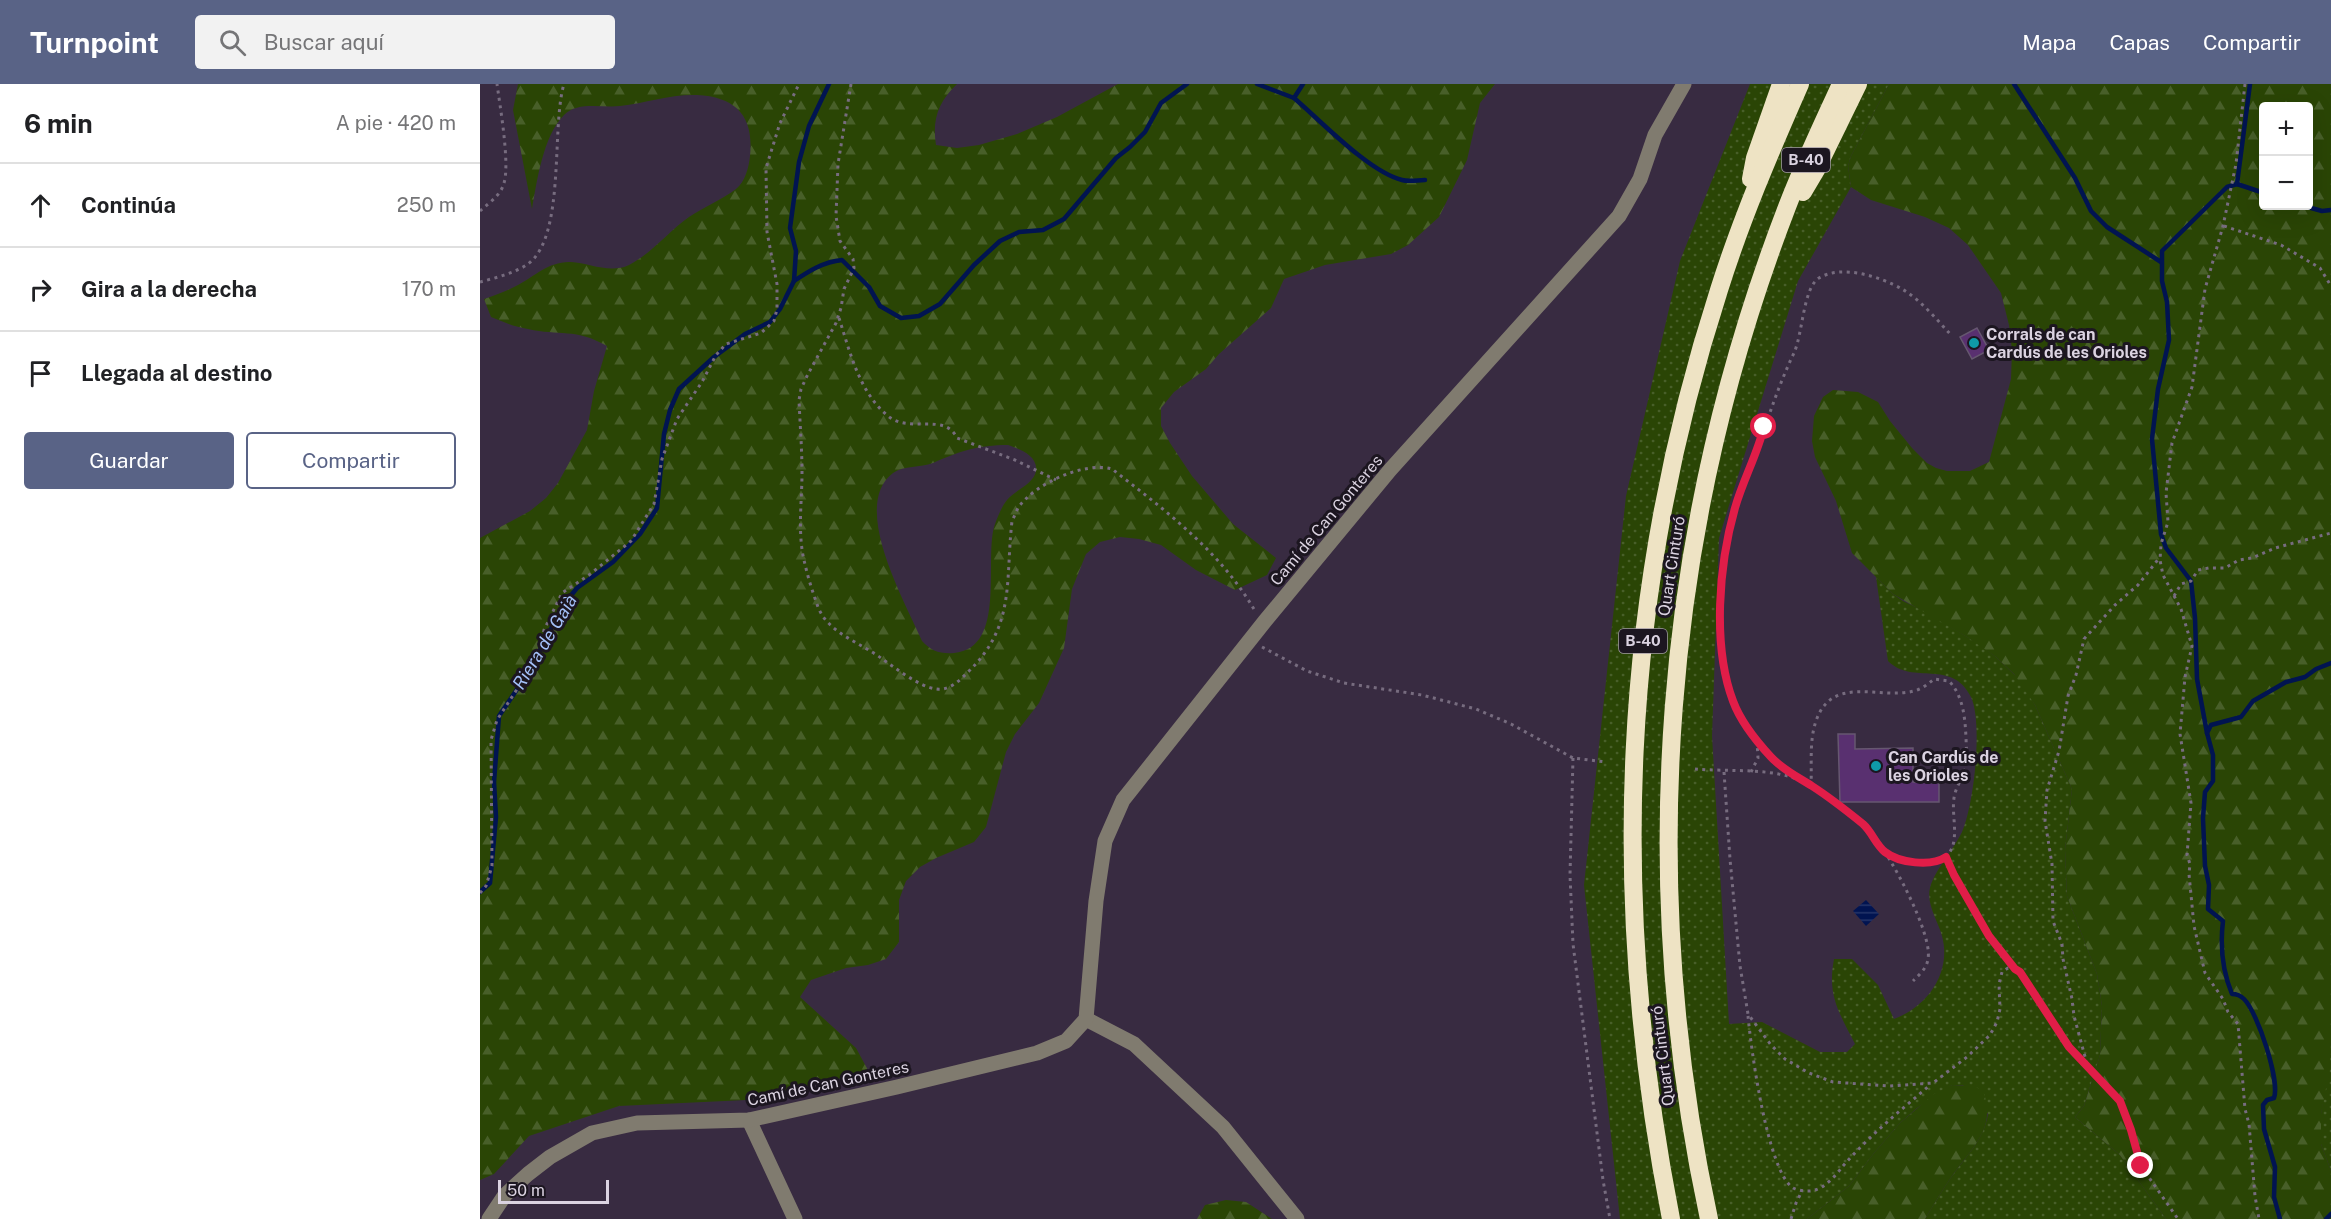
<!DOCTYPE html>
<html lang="es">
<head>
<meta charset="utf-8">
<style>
  body { margin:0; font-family:"Public Sans",sans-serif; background:#f2f2f2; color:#202124 }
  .controls { position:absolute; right:18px; top:18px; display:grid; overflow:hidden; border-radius:6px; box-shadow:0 6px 24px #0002 }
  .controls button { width:54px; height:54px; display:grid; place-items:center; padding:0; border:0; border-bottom:2px solid #e0e0e0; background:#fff; color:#202124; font:30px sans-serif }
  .scale { position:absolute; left:18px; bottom:15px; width:111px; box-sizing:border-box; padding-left:6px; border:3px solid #dbd3e1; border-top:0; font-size:16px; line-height:21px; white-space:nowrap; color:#dbd3e1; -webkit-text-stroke:4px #1c1620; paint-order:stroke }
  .stop { position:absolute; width:18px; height:18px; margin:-14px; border:4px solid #e11d48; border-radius:50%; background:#fff }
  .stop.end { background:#e11d48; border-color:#fff; box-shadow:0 2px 6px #0008 }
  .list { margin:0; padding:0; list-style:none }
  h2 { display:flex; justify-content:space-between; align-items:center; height:78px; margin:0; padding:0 24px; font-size:26px }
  h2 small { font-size:20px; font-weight:400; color:#757577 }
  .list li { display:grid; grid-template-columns:39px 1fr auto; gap:18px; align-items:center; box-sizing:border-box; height:84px; padding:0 24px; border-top:2px solid #e0e0e0 }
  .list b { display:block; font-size:22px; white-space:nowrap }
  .list em { font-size:20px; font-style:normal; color:#757577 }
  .actions { display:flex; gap:12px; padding:18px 24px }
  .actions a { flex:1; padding:14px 0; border:2px solid #596386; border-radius:6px; text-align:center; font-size:21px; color:#596386 }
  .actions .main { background:#596386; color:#fff }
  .icon { flex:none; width:33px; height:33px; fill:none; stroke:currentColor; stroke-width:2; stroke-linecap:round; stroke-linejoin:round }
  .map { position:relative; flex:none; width:1851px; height:1135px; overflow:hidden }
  header { display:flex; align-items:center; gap:36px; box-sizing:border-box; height:84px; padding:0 30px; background:#596386; color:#fff }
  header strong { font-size:28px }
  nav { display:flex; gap:33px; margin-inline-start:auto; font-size:21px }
  .search { width:420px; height:54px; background:#f2f2f2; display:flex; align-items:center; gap:15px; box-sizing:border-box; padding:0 21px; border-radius:6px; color:#757577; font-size:22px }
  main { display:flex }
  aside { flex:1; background:#fff }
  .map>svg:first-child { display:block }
  .grass { fill:url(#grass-dots) }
  .forest { fill:url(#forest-firs); fill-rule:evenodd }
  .water { fill:url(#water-rules) }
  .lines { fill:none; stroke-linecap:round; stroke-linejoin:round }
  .stream { stroke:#011451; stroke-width:4.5 }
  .building { fill:#593070; stroke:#665770; stroke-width:1.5 }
  .path { stroke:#776c7f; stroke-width:3; stroke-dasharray:3 4.5; stroke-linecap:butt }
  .minor { stroke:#807b6f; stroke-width:15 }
  .highway { stroke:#eee3c4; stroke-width:18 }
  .route { stroke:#e11d48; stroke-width:8 }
  .culture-dot { fill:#0f9aa8; stroke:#1c1620; stroke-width:2 }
  .labels { text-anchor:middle; stroke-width:6; stroke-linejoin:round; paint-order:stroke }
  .shield { fill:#1c1620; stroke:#a29aa7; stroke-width:1.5 }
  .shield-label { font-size:15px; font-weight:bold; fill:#dbd3e1 }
  .poi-label { font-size:16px; font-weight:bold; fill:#dbd3e1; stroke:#1c1620; text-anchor:start }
  .street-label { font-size:16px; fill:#dbd3e1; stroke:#1c1620 }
  .water-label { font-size:18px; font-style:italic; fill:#a4c1f9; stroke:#1c1620 }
</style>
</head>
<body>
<header>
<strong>Turnpoint</strong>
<div class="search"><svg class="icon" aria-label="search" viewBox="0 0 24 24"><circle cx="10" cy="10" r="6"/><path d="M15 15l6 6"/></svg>Buscar aquí</div>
<nav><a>Mapa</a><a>Capas</a><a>Compartir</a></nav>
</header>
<main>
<aside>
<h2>6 min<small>A pie · 420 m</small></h2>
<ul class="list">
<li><svg class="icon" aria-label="ahead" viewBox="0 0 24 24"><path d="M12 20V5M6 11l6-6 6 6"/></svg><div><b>Continúa</b></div><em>250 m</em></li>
<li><svg class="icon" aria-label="right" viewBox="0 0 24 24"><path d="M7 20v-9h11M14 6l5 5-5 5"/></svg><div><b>Gira a la derecha</b></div><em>170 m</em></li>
<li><svg class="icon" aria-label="arrive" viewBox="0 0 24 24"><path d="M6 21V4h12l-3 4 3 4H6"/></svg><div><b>Llegada al destino</b></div></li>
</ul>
<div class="actions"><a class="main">Guardar</a><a>Compartir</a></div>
</aside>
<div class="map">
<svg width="1851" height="1135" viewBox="0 0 1851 1135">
  <defs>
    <pattern id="grass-dots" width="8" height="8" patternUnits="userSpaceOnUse" patternTransform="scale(1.5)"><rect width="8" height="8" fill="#2a4505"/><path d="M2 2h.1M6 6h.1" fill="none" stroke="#485f29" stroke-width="1.8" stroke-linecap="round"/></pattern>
    <pattern id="forest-firs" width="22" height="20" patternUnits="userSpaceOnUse" patternTransform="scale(1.5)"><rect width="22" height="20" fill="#2a4505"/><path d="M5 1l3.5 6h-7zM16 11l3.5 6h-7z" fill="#485f29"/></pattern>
    <pattern id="water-rules" width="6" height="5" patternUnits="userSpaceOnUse" patternTransform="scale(1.5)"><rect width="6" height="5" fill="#011451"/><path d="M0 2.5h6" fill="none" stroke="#25356a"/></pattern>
  </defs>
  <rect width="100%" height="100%" fill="#382b41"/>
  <!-- grass -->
  <g class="grass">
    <path d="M1270 0H1409L1371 72 1368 82 1371 103 1318 197 1239 454 1232 652 1249 940 1282 938 1340 968H1367L1375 960C1359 928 1347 912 1354 875H1372L1398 901 1414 935C1447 923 1472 889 1462 852 1458 837 1446 820 1450 804 1454 787 1474 765 1482 748 1494 721 1503 639 1491 613 1472 574 1433 602 1408 577L1396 493 1413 510 1423 517 1446 528 1497 559 1516 573 1542 598 1555 621 1592 705 1585 766 1587 812 1617 890 1622 922 1620 971 1604 1022 1595 1033 1640 1071 1686 1135H1445C1453 1122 1461 1108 1470 1095 1485 1073 1504 1056 1508 1030L1483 1001H1472L1437 1024 1420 1039 1394 1069 1369 1102 1327 1135H1140L1104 801 1146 412 1200 177Z"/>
    <polygon points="1851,957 1851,1087 1841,1060 1841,1030"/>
  </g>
  <!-- forest -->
  <g class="forest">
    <path d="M38 0H477C458 18 452 36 456 61L477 64 499 61 537 50 577 33 638 0H1015L1000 19 987 76 959 133 928 161 911 170 845 181 804 195 791 224 739 270 726 285 694 308 681 324V342L690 359 712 392 753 440 796 474 787 491 755 506 716 486 681 461 659 455 640 453 620 458 606 470 592 505 584 564 559 619 535 650 526 668 506 743 494 758 456 774 440 783 426 797 419 816V858L406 875 388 881 366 884 331 896 320 913 376 964 389 988 266 1016 139 1022 49 1052 14 1090 0 1096V454L50 427 66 414 78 399 107 346 114 307 127 262C96 244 79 252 48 245 35 243 23 238 11 233L4 215C16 211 27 207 38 201 55 192 69 177 91 178 109 179 130 190 149 181 172 169 188 148 209 133 223 124 244 114 256 105 265 98 269 83 270 72 274 33 257 13 217 11 191 10 166 19 140 22 122 24 97 17 84 31 63 52 57 97 52 125L33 26ZM528 361C539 365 558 371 556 387 554 400 535 406 527 416 522 422 518 432 515 440 503 473 528 564 474 569 460 570 451 567 442 557 427 521 369 422 413 389 424 381 440 384 453 379 480 367 498 361 528 361Z"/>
    <path d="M1409 0H1851V957L1850 984 1841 1030V1060L1851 1087V1135H1686L1640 1071 1595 1033 1604 1022 1620 971 1622 922 1617 890 1587 812 1585 766 1592 705 1555 621 1534 590 1516 573 1487 553 1413 510 1372 469 1356 417 1335 373 1332 357 1334 332 1343 313 1353 306 1378 308 1398 318 1410 337 1432 364 1447 379 1456 384 1467 387H1490L1509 378 1531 295 1532 266 1529 241 1521 209 1488 161 1469 144 1445 133 1391 116 1371 103 1368 82 1371 72ZM1784 22H1828V122H1784Z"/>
    <path d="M1472 1001 1494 1002 1503 1007C1518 1045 1490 1065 1470 1095 1461 1108 1453 1122 1445 1135H1327L1369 1102 1394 1069 1420 1039 1454 1010Z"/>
    <polygon points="746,1116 766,1118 792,1135 717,1135 725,1121"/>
  </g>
  <!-- water -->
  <polygon class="water" points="1386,816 1399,830 1386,842 1373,827"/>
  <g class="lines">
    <!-- stream -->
    <g class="stream">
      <polyline points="777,0 814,14 823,0"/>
      <polyline points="1534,0 1595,94 1611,127 1627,143 1681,178"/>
      <path d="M814 14C841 37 889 88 922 96 929 98 938 96 945 96"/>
      <path d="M1757 100 1747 103 1682 167V197L1687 218 1689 256 1678 305 1672 355 1681 450 1686 464 1711 497 1715 534 1717 595 1727 649 1733 671V697L1725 708 1723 734 1725 782 1729 801 1728 825 1743 837C1740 862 1742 886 1752 910 1757 910 1760 911 1764 915 1778 929 1800 997 1794 1014L1787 1016 1783 1021 1784 1045 1795 1083 1794 1113 1800 1135"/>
      <polyline points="1757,100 1770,0"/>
      <polyline points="1757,100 1784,109"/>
      <polyline points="1824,122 1842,127 1851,126"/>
      <path d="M314 197C329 187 343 178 362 176L389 203 400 222 421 234 439 232 460 220 494 181 520 157 539 148 563 146 584 135 636 74 650 63 665 48 681 19 707 0"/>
      <polyline points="1727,649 1731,641 1761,633 1773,617 1806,598 1825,593 1836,585 1851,579"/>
      <polyline points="0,808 10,799 16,733 14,698 19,632 48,589 84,520 97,504 133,478 160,450 177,424 184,350 190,326 199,305 234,273 265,250 290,238 300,225 314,197 316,167 310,144 319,78 329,42 349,0"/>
      <polyline points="1846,1135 1851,1130"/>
    </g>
  </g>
  <!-- building -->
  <g class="building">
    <polygon points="1497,244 1509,266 1492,275 1480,253"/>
    <polygon points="1358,650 1375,650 1375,665 1433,664 1433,698 1459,699 1459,718 1360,718"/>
  </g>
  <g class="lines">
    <!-- path -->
    <g class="path">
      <path d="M371 0 358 80 356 132 360 157 373 175 374 184 364 205 361 224 356 239 328 290 321 305 319 316C320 340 322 365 322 389 322 418 317 451 325 480 328 494 333 509 338 523 348 549 381 559 401 574 415 584 440 603 456 605 469 607 479 597 487 589 536 542 525 499 532 437 534 433 536 428 538 424 554 400 605 377 632 385 685 426 741 468 775 527"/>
      <polyline points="1765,0 1756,80 1743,142 1725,205 1712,303 1692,359 1686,409 1688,438 1681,460 1680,476 1683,491 1701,525 1712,562 1705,593 1700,650 1711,719 1707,771 1710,780 1709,790 1714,842 1725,889 1743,915 1748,928 1758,940 1765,1025 1769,1040 1775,1112 1779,1135"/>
      <path d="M0 127C9 119 21 111 24 99 30 80 20 22 17 0"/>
      <polyline points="1744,142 1801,161 1840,184 1851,202"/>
      <path d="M0 198C15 194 35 189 48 180 86 152 71 43 84 0"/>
      <path d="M359 234C370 268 379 308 408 332 429 350 465 328 477 354L535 376 576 396"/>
      <polyline points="1694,512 1701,500 1711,497 1718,486 1729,484 1745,484 1759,476 1772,474 1795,464 1851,449"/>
      <polyline points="782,563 827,587 864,599 942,611 996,625 1031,640 1093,674 1126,678"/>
      <polyline points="1093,674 1090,791 1093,860 1123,1096 1130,1135"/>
      <path d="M1215 685C1250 688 1293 683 1324 698 1340 705 1383 738 1393 751 1410 771 1453 850 1448 875 1447 884 1439 891 1433 897"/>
      <polyline points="1244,688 1250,775 1260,882 1268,930 1291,961 1305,975 1329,989 1353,998 1409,1002 1453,999 1487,973 1510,951 1517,938 1520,925 1519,900 1522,888 1528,884 1540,888 1589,963 1640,1018 1651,1046 1661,1082 1698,1135"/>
      <polyline points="1271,688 1278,674 1277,657"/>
      <path d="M1322 697C1293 678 1269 651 1254 619 1234 575 1239 486 1251 440 1259 412 1271 386 1280 358 1290 328 1300 298 1314 269 1323 249 1323 204 1339 194 1362 180 1401 193 1422 205 1441 216 1457 236 1472 252"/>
      <path d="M1331 702C1332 681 1329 657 1336 637 1352 590 1400 616 1434 607 1442 605 1448 600 1454 595L1469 597C1488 617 1485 649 1487 675 1487 689 1476 700 1474 714 1472 728 1476 742 1474 756 1470 790 1423 778 1404 767"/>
      <polyline points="1466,773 1508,852 1534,884"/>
      <polyline points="0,809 6,802 12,782 11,656 17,636 56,576 64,546 82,509 109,491 151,457 174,420 182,375 197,335 222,298 236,271 246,260 281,249 294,237 297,225 297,200 287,148 286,84 300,39 319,0"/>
      <path d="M1268 932C1271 964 1287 1086 1313 1104 1319 1107 1329 1108 1335 1106 1346 1103 1356 1091 1363 1082 1389 1052 1420 1027 1450 1001"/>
      <polyline points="1607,980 1594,932 1592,915 1583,875 1582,860 1573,837 1572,780 1565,737 1567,706 1579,667 1588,612 1596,591 1604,555 1635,521 1658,501 1680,473"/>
      <polyline points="1311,1135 1316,1119 1322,1107"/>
    </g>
    <!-- minor -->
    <g class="minor">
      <polyline points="606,935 654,960 743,1043 817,1135"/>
      <polyline points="269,1036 315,1135"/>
      <polyline points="9,1135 25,1111 48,1090 70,1073 112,1049 157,1039 269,1036 417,1003 557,969 586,957 606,935 616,817 625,757 643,716 785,537 910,386 1139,132 1160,95 1175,51 1204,0"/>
    </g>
    <!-- highway -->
    <g class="highway">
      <polyline points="1271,95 1275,74 1301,0"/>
      <polyline points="1323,108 1336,86 1378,0"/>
      <path d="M1191 1135C1129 819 1140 513 1239 206 1261 136 1290 68 1320 0"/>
      <path d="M1229 1135C1156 796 1182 447 1307 123 1323 81 1342 41 1361 0"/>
    </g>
  </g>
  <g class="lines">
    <!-- route -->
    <path class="route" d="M1284 343C1277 371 1263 396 1255 424 1239 480 1232 561 1253 617 1260 636 1277 658 1291 673 1303 686 1318 693 1332 702 1349 713 1367 727 1383 740 1392 748 1396 761 1405 768 1419 779 1451 783 1466 773L1474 791 1509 852 1535 885 1540 888 1589 963 1640 1017 1651 1046 1661 1082"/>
  </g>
  <!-- markers -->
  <g class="culture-dot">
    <circle cx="1494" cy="259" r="6"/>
    <circle cx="1396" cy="682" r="6"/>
  </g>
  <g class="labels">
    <!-- shield labels -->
    <g class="shield">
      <rect x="1302" y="64" width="48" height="24" rx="4.5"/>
      <rect x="1139" y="545" width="48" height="24" rx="4.5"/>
    </g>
    <g class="shield-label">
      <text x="1326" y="81">B-40</text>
      <text x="1163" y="562">B-40</text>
    </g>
    <!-- poi labels -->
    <g class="poi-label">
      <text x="1506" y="256">Corrals de can<tspan x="1506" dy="18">Cardús de les Orioles</tspan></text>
      <text x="1408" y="679">Can Cardús de<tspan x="1408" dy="18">les Orioles</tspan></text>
    </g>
    <!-- street labels -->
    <g class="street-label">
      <text transform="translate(846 436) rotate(-50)" y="6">Camí de Can Gonteres</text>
      <text transform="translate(1191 482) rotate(-81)" y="6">Quart Cinturó</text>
      <text transform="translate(1182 972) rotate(-97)" y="6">Quart Cinturó</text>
      <text transform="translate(348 999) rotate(-12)" y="6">Camí de Can Gonteres</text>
    </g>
    <!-- water labels -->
    <g class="water-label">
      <text transform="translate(65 558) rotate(-59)" y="6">Riera de Gaià</text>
    </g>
  </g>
</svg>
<div class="controls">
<button>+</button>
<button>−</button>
</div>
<div class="scale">50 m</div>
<div class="stop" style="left:1284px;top:343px"></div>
<div class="stop end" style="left:1661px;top:1082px"></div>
</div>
</main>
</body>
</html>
